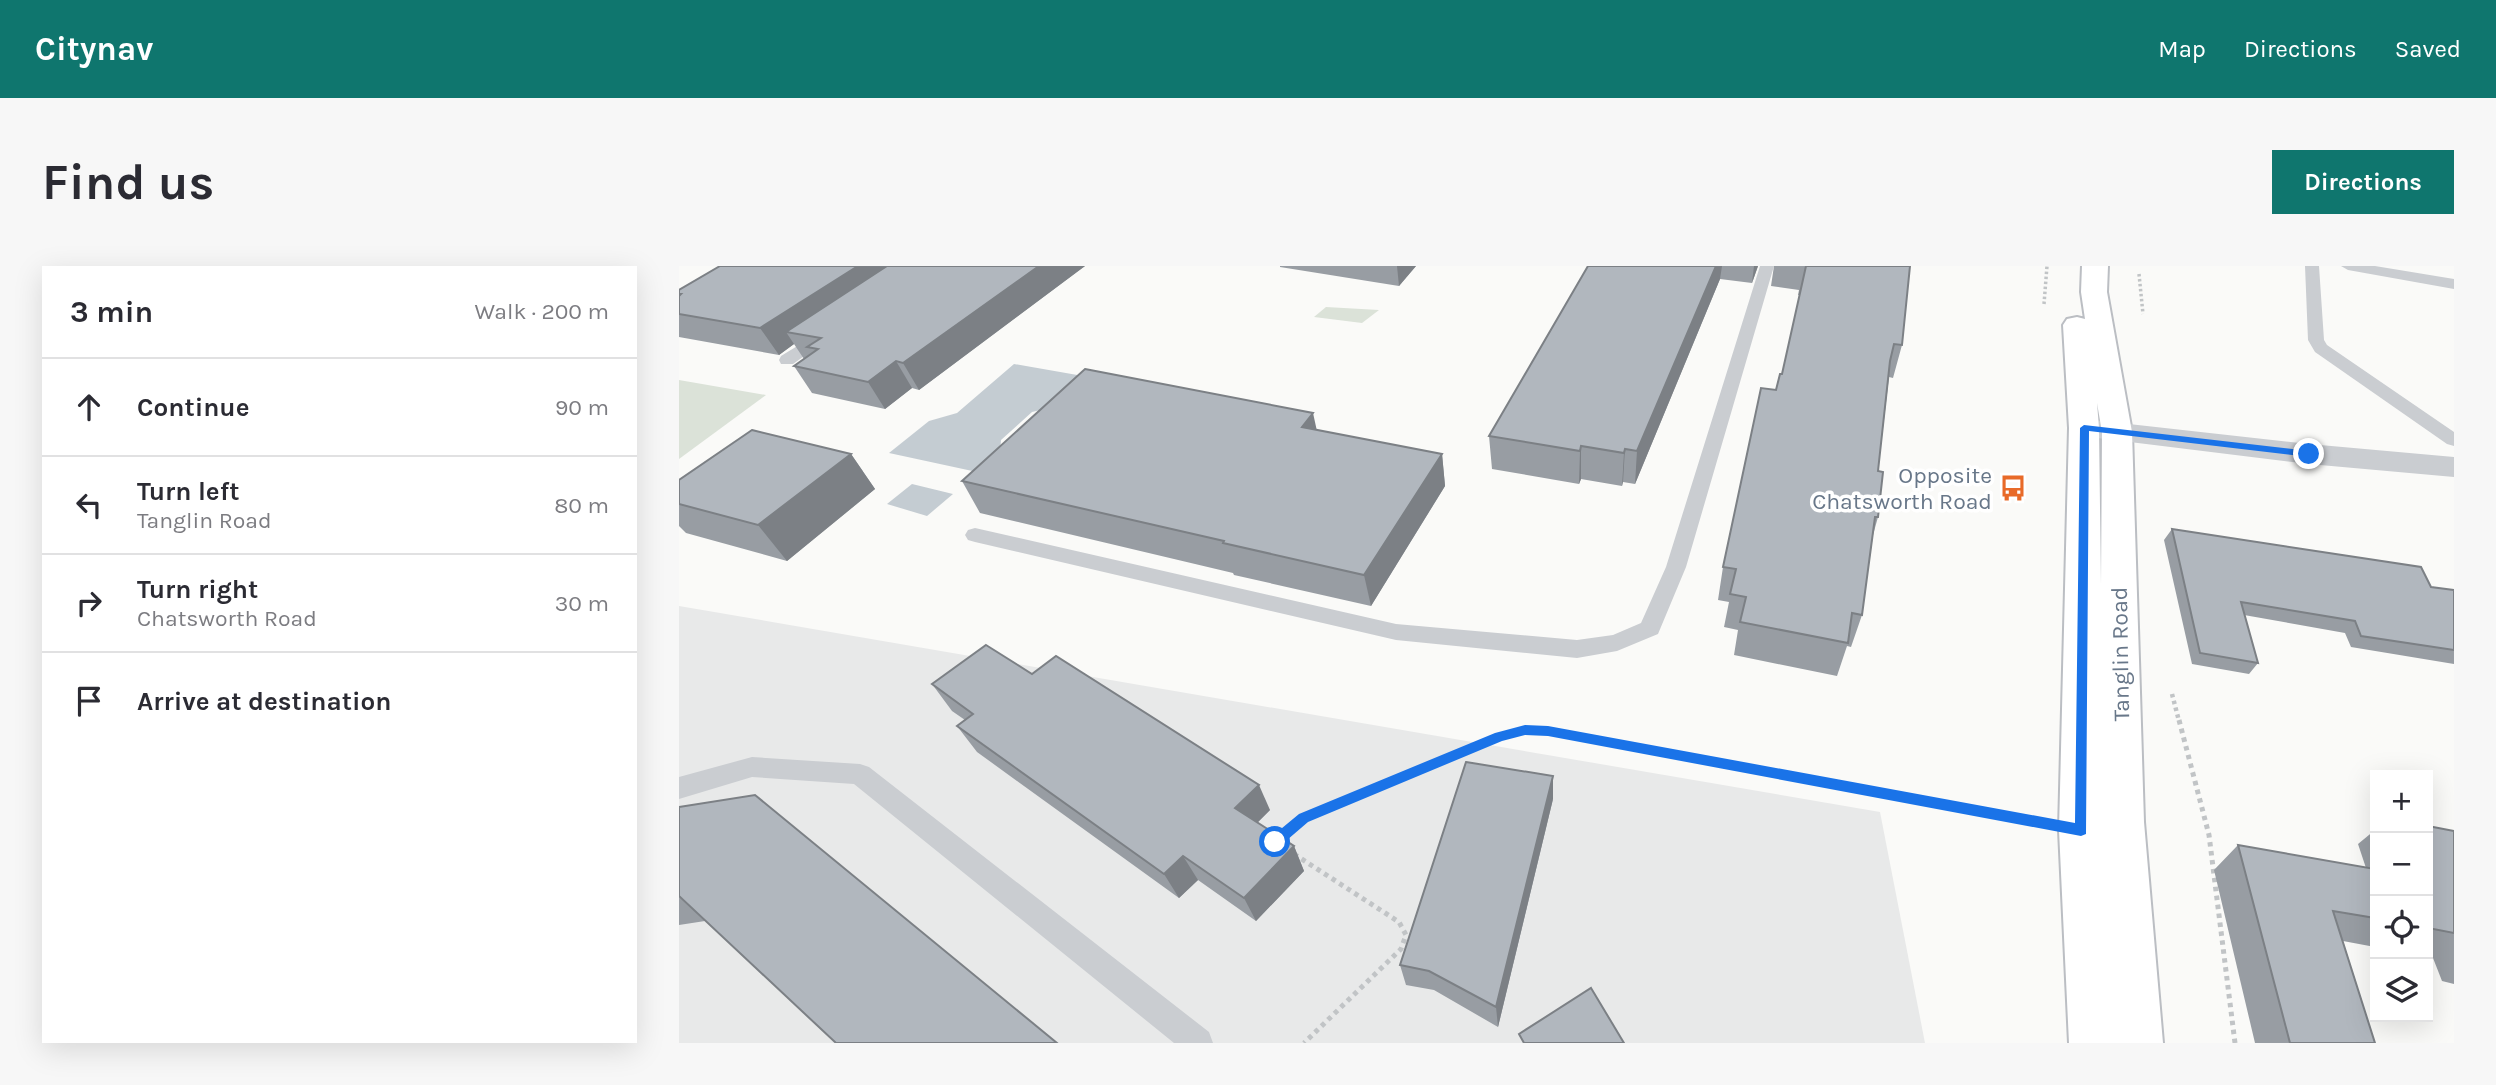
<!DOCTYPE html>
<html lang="en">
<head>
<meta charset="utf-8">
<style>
  body { margin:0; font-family:Karla,sans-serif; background:#f7f7f7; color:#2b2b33 }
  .controls { position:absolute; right:21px; bottom:21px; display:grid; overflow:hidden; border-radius:0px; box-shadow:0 7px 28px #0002 }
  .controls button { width:63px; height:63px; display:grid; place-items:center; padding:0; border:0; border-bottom:2px solid #e1e1e2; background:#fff; color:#2b2b33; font:35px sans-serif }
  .stop { position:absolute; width:21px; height:21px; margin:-16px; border:5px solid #1a73e8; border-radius:50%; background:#fff }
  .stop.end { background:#1a73e8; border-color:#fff; box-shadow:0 2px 7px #0008 }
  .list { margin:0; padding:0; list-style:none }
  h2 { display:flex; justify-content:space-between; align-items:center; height:91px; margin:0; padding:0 28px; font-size:30px }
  h2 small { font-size:23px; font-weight:400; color:#7c7c81 }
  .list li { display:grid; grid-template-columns:46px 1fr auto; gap:21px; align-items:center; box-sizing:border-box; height:98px; padding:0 28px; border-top:2px solid #e1e1e2 }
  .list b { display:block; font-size:26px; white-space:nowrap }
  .list p { margin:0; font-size:23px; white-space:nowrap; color:#7c7c81 }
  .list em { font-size:23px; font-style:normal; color:#7c7c81 }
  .icon { flex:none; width:38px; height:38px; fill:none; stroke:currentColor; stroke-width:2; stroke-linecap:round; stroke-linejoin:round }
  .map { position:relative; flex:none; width:1775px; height:777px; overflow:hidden; border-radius:0px }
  header { display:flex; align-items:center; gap:42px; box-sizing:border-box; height:98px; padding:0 35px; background:#0f766e; color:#fff }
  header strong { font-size:33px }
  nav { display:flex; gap:38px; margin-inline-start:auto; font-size:24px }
  .intro { display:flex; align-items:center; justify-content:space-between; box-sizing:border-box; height:168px; padding:0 42px }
  h1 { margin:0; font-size:49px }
  .button { padding:18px 32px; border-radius:0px; background:#0f766e; color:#fff; font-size:24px; font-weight:700 }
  main { display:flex; gap:42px; padding:0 42px }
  aside { flex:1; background:#fff; border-radius:0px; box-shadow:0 7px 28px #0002 }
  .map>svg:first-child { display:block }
  .built { fill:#e8e9e9 }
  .green { fill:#dbe2d8 }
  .water { fill:#c4ccd2 }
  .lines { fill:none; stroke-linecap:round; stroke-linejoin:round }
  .primary-casing { stroke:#bbbec3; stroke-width:4 }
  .path-far2 { stroke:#c1c4c6; stroke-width:3.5; stroke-dasharray:2.5 2.5; stroke-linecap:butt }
  .path-far1 { stroke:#c1c4c6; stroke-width:4.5; stroke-dasharray:3.5 3.5; stroke-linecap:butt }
  .path { stroke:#c1c4c6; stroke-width:5; stroke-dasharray:4.5 4.5; stroke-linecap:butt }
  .lane { fill:#cacdd1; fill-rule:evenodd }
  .street { fill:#cacdd1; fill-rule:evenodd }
  .primary { fill:#fff; fill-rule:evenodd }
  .wall { fill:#989da3 }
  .shaded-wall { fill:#7c8085 }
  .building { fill:#b1b7be; stroke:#7c8085; stroke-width:2 }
  .route { fill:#1a73e8 }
  .labels { text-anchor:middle; stroke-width:7; stroke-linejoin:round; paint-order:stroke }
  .poi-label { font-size:23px; fill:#687789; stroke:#fff; text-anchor:end }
  .street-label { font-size:23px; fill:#687789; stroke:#fff }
</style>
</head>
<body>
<header>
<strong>Citynav</strong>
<nav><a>Map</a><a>Directions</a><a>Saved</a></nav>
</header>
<div class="intro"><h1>Find us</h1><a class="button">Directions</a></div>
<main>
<aside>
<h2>3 min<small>Walk · 200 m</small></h2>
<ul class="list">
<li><svg class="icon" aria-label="ahead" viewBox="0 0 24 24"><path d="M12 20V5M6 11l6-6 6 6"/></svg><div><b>Continue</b></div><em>90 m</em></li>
<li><svg class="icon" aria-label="left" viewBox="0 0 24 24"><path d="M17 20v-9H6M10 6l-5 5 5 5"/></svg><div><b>Turn left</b><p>Tanglin Road</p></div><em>80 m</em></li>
<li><svg class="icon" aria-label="right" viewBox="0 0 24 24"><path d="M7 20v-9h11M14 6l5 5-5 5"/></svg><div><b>Turn right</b><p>Chatsworth Road</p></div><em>30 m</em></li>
<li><svg class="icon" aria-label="arrive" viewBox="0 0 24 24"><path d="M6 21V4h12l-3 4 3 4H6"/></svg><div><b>Arrive at destination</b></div></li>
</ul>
</aside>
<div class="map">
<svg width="1775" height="777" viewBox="0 0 1775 777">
  <rect width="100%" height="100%" fill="#fafaf8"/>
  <!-- built -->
  <polygon class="built" points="0,340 1201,546 1246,777 0,777"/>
  <!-- green -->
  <g class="green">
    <polygon points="647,41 700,44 683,57 635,51"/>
    <polygon points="0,114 87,129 0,193"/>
  </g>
  <!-- water -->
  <g class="water">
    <polygon points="335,98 404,110 370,142 353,146 322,174 321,186 298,206 210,187 250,155 278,147"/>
    <polygon points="233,218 274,228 248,250 208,238"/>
  </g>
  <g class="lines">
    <!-- primary casing -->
    <g class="primary-casing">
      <path id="primary" d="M1403 0H1429L1428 26 1453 166 1465 556 1484 777H1390L1380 564 1390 162 1384 59 1388 53 1398 51 1406 53 1402 26ZM1418 137 1423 166 1422 319 1420 162Z"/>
    </g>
    <!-- path-far2 -->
    <g class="path-far2">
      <polyline points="1460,8 1464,48"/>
      <polyline points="1365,38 1368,0"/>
    </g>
    <!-- path-far1 -->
    <polyline class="path-far1" points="1493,428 1500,455"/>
    <!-- path -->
    <g class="path">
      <polyline points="1500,454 1530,569 1556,777"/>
      <polyline points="599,573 625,552 821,470 846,464 869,465 1352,554"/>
      <polyline points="615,588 720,656 727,669 722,683 625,777"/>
    </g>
    <!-- lane -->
    <g class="lane">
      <polygon points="1081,0 1095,0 1007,301 979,368 938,385 898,392 717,374 296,276 289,274 286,269 289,264 296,262 717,358 898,374 934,369 962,357 987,301"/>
      <polygon points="1626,0 1640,0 1645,74 1648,79 1775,166 1775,180 1768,178 1636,86 1629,74"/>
      <polygon points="1662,0 1696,0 1775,13 1775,23 1669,4"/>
      <polygon points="146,63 152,65 154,68 152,71 114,98 102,98 100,94 102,90"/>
      <polygon points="73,491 181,498 190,501 530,766 534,777 495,777 175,518 73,511 0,533 0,511"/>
    </g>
    <!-- street -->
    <polygon class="street" points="1405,153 1630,178 1775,191 1775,211 1630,198 1394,169 1390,162 1394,155"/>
    <!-- primary -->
    <use href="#primary" class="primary"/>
  </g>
  <!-- wall -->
  <g class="wall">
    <polygon points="41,0 406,0 240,124 233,122 206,143 133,127 115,100 125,93 115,78 100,89 0,71 0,24"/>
    <polygon points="601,0 737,0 720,20 601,1"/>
    <polygon points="909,0 1079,0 1073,17 1041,13 956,218 944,216 943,220 902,213 900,218 813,203 810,170"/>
    <polygon points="1095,0 1231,0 1223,79 1214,112 1210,111 1199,205 1199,251 1194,269 1183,349 1172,381 1168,380 1158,410 1055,389 1059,364 1045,361 1050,336 1039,334 1044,301 1097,124 1103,108 1121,29 1119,29 1120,24 1092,20"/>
    <polygon points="637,164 763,188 766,220 692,340 555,309 554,307 301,247 283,215"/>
    <polygon points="172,188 196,223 108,295 7,267 0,260 0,214"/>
    <polygon points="1493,263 1752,321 1775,324 1775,398 1672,381 1666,367 1565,349 1579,397 1570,408 1513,398 1485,274"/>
    <polygon points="353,408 591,544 578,557 615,580 625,605 577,655 519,614 500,632 298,486 278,460 286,454 273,445 253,418"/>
    <polygon points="874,533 819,761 755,724 727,719 721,699"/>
    <polygon points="0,541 26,655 0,659"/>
    <polygon points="1749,560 1775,565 1775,718 1763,715 1754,692 1749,691"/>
    <polygon points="1696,564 1696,681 1664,675 1696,777 1576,777 1535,604 1559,579 1687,602 1679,578"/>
  </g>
  <!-- shaded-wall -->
  <g class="shaded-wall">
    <polygon points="179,0 233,0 107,66 115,78 100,89 81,62"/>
    <polygon points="360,0 406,0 240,124 224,97"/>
    <polygon points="718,0 737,0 720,20"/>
    <polygon points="1037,0 1043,0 1041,13 956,218 958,185"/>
    <polygon points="1075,0 1079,0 1073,17"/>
    <polygon points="217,95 233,122 206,143 189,116"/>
    <polygon points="634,147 641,179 623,161"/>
    <polygon points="902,180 902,213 900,218 901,185"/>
    <polygon points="946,183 944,216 943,220 945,187"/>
    <polygon points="172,188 196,223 108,295 79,259"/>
    <polygon points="763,188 766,220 692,340 685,309"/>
    <polygon points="874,510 874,533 819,761 817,741"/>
    <polygon points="580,519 591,544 568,567 556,542"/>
    <polygon points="615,580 625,605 577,655 565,632"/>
    <polygon points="504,590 519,614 500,632 485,608"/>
  </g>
  <!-- building -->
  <g class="building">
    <polygon points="41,0 179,0 81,62 0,48 0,30 2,28 0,28 0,24"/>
    <polygon points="208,0 360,0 224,97 217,95 189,116 115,100 139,83 128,81 142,72 107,66"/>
    <polygon points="909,0 1037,0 958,185 946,183 945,187 902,180 901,185 810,170"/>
    <polygon points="1127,0 1231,0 1223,79 1215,78 1211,95 1199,205 1204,206 1199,251 1196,251 1183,349 1173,347 1169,377 1061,356 1067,331 1051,328 1057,303 1044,301 1082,122 1097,124 1101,108 1103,108"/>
    <polygon points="406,103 634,147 623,161 763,188 685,309 544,277 545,275 283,215"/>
    <polygon points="73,164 172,188 79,259 0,238 0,214"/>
    <polygon points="1493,263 1742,301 1752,321 1775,324 1775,384 1682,370 1676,355 1562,336 1579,397 1521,387"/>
    <polygon points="307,379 353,408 377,390 580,519 556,542 615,580 565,632 504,590 485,608 278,460 294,448 253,418"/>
    <polygon points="787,496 874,510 817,741 750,705 721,699"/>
    <polygon points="76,529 378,777 157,777 0,630 0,541"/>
    <polygon points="1749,560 1775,565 1775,667 1749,662"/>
    <polygon points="1559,579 1696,603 1696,652 1654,645 1696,777 1611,777"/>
    <polygon points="912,722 945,777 845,777 840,768"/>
  </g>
  <!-- route -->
  <polygon class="route" points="1405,159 1630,185 1634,188 1630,191 1410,165 1407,568 1402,570 869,470 846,469 823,475 629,556 601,580 591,580 591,572 620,548 816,467 846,459 869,460 1396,557 1401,162"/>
  <!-- icons -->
  <defs>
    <g id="bus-bare" transform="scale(2.1)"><path d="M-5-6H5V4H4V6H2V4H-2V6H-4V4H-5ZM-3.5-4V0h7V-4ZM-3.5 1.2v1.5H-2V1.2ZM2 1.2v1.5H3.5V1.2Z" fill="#e86a29" stroke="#fff" stroke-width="2.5" paint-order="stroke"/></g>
  </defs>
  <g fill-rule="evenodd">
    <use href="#bus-bare" x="1334" y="222"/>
  </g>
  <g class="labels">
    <!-- poi labels -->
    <g class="poi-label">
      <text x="1313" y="217">Opposite<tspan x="1313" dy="26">Chatsworth Road</tspan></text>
    </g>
    <!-- street labels -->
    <g class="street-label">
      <text transform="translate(1441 388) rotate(-91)" y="8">Tanglin Road</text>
    </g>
  </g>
</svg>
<div class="controls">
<button>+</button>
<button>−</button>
<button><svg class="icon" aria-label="locate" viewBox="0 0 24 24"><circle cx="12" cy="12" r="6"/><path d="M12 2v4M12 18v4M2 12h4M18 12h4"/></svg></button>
<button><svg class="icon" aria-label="layers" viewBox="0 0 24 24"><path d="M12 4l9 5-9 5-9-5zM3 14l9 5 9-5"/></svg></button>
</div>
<div class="stop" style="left:596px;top:576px"></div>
<div class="stop end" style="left:1630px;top:188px"></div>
</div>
</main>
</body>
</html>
